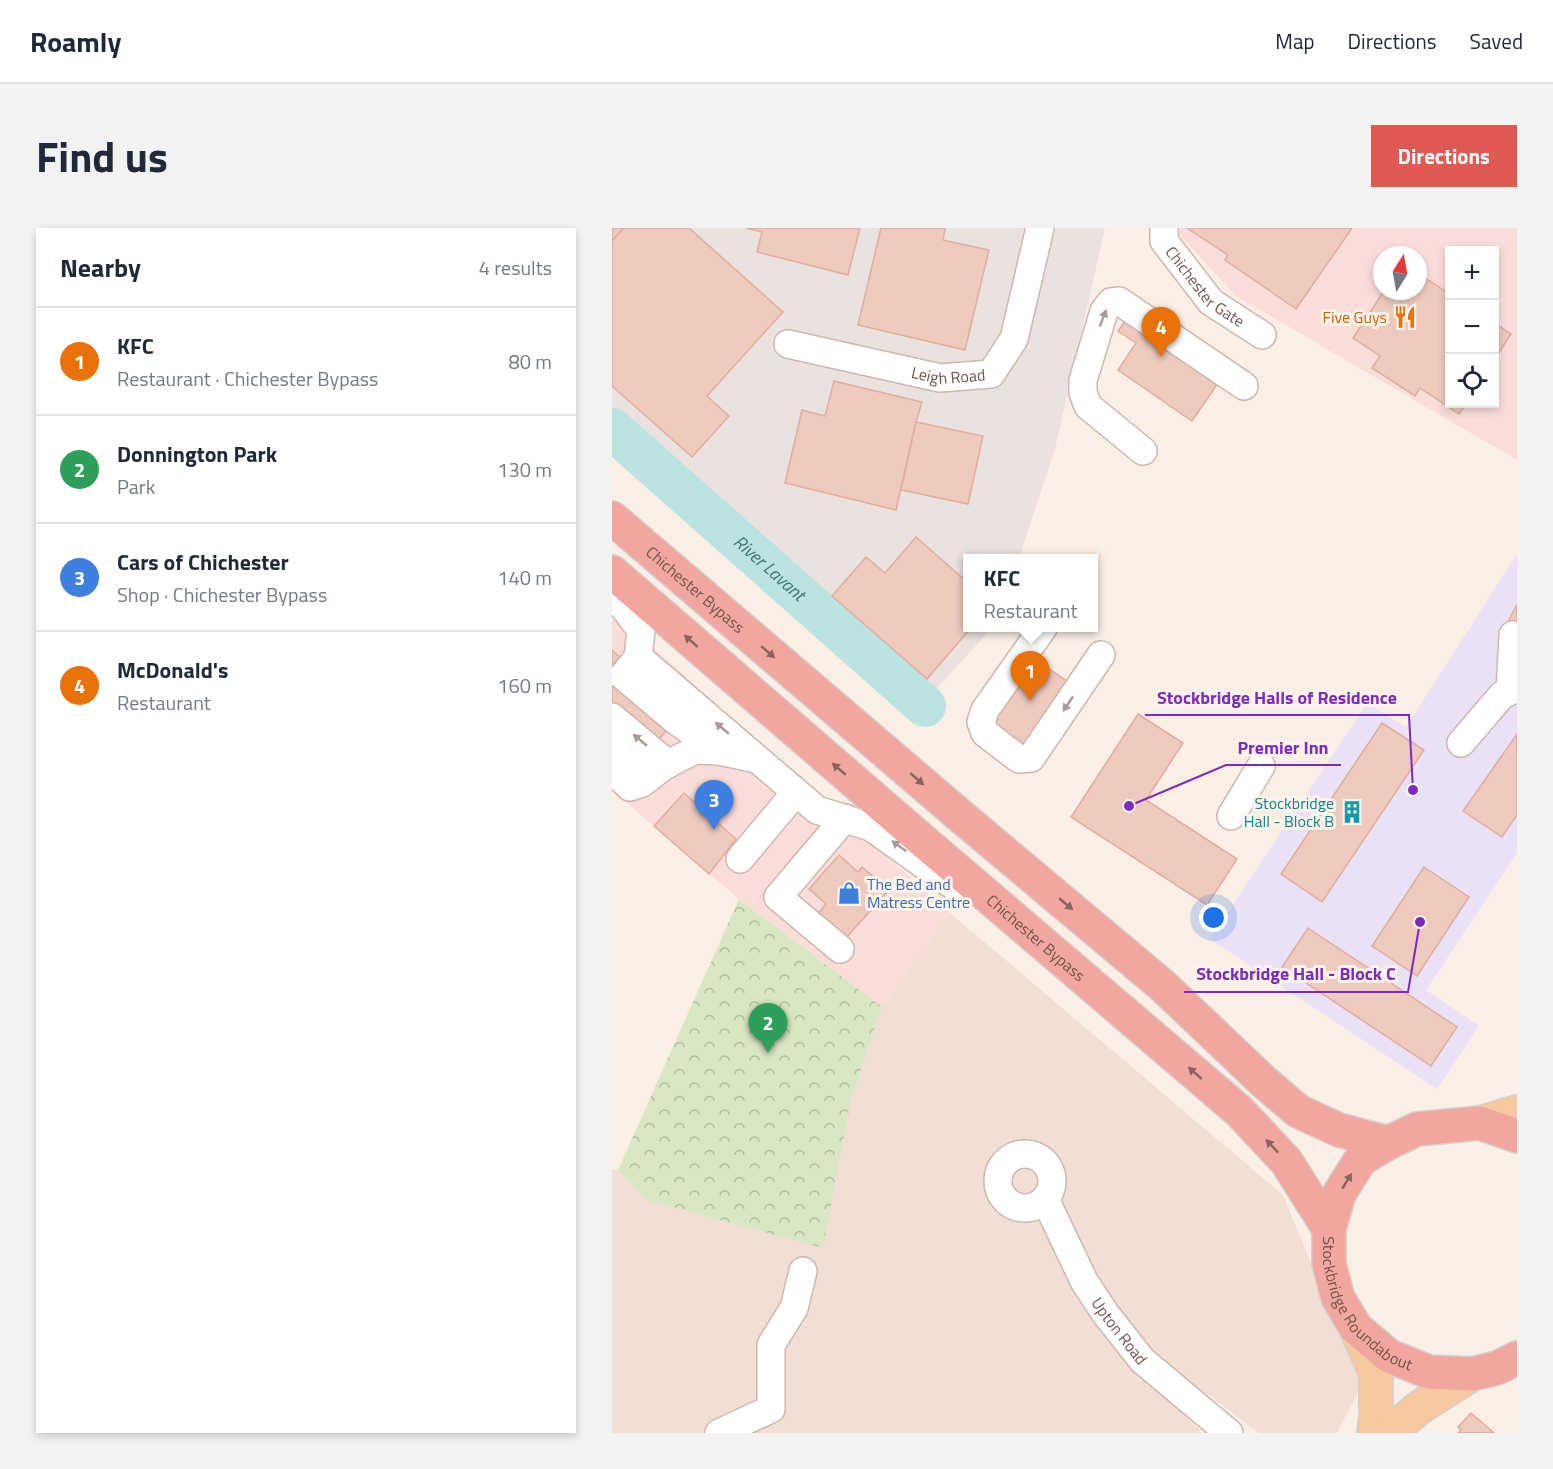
<!DOCTYPE html>
<html lang="en">
<head>
<meta charset="utf-8">
<style>
  body { margin:0; font-family:"Titillium Web",sans-serif; background:#f2f2f3; color:#1f2937 }
  .controls { position:absolute; right:18px; top:18px; display:grid; overflow:hidden; border-radius:0px; box-shadow:0 3px 9px #0003 }
  .controls button { width:54px; height:54px; display:grid; place-items:center; padding:0; border:0; border-bottom:2px solid #e0e1e3; background:#fff; color:#1f2937; font:30px sans-serif }
  .compass { position:absolute; left:761px; top:18px; width:54px; height:54px; border-radius:50%; background:#fff; box-shadow:0 3px 9px #0003; rotate:11deg }
  .you { position:absolute; left:602px; top:690px; width:21px; height:21px; margin:-15px; border:4px solid #fff; border-radius:50%; background:#1a73e8; box-shadow:0 0 0 9px #1a73e833 }
  .badge { display:grid; place-items:center; width:39px; height:39px; border-radius:50%; background:#dd5951; color:#fff; font-size:20px; font-weight:700 }
  .pin { position:absolute; translate:-50% -50px; filter:drop-shadow(0 2px 3px #0008) }
  .pin::after { content:''; position:absolute; top:32px; width:21px; height:18px; background:inherit; clip-path:polygon(0 0,100% 0,50% 100%) }
  .popup { position:absolute; left:351px; top:326px; width:135px; height:78px; box-sizing:border-box; display:grid; place-content:center; border-radius:0px; background:#fff; filter:drop-shadow(0 2px 4px #0005); font-size:20px; white-space:nowrap; color:#747a83 }
  .popup b { font-size:22px; color:#1f2937 }
  .popup::after { content:''; position:absolute; left:50%; top:100%; margin-left:-12px; border:12px solid transparent; border-top-color:#fff }
  .list { margin:0; padding:0; list-style:none }
  h2 { display:flex; justify-content:space-between; align-items:center; height:78px; margin:0; padding:0 24px; font-size:26px }
  h2 small { font-size:20px; font-weight:400; color:#747a83 }
  .list li { display:grid; grid-template-columns:39px 1fr auto; gap:18px; align-items:center; box-sizing:border-box; height:108px; padding:0 24px; border-top:2px solid #e0e1e3 }
  .list b { display:block; font-size:22px; white-space:nowrap }
  .list p { margin:0; font-size:20px; white-space:nowrap; color:#747a83 }
  .list em { font-size:20px; font-style:normal; color:#747a83 }
  .icon { flex:none; width:33px; height:33px; fill:none; stroke:currentColor; stroke-width:2; stroke-linecap:round; stroke-linejoin:round }
  .map { position:relative; flex:none; width:905px; height:1205px; overflow:hidden; border-radius:0px }
  header { display:flex; align-items:center; gap:36px; box-sizing:border-box; height:84px; padding:0 30px; background:#fff; border-bottom:2px solid #e0e1e3 }
  header strong { font-size:28px }
  nav { display:flex; gap:33px; margin-inline-start:auto; font-size:21px }
  .intro { display:flex; align-items:center; justify-content:space-between; box-sizing:border-box; height:144px; padding:0 36px }
  h1 { margin:0; font-size:42px }
  .button { padding:15px 27px; border-radius:0px; background:#dd5951; color:#fff; font-size:21px; font-weight:700 }
  main { display:flex; gap:36px; padding:0 36px }
  aside { flex:1; background:#fff; border-radius:0px; box-shadow:0 3px 9px #0003 }
  .map>svg:first-child { display:block }
  .residential { fill:#f2dfd3 }
  .commercial { fill:#faddd9; fill-rule:evenodd }
  .industrial { fill:#ebe2df }
  .education { fill:#ebe1f7 }
  .park { fill:url(#park-crowns) }
  .lines { fill:none; stroke-linecap:round; stroke-linejoin:round }
  .river { stroke:#bae3e2; stroke-width:42 }
  .building { fill:#eec9be; stroke:#e0ad9f; stroke-width:1.5 }
  .minor-casing { stroke:#cdb7af; stroke-width:30 }
  .major-casing { stroke:#d7cfcd; stroke-width:36 }
  .highway-casing { stroke:#d7cfcd; stroke-width:36 }
  .minor { stroke:#fff; stroke-width:27 }
  .major { stroke:#f5c8a1; stroke-width:33 }
  .highway { stroke:#f1a79f; stroke-width:33 }
  .oneway { fill:#aa9894 }
  .oneway2 { fill:#8b645d }
  .labels { text-anchor:middle; stroke-width:6; stroke-linejoin:round; paint-order:stroke }
  .street-label { font-size:16px; fill:#71534c; stroke:#fef3ea }
  .food-label { font-size:16px; fill:#c56008; stroke:#fef3ea; text-anchor:end }
  .culture-label { font-size:16px; fill:#0d838f; stroke:#fef3ea; text-anchor:end }
  .shop-label { font-size:16px; fill:#366cbe; stroke:#fef3ea; text-anchor:start }
  .water-label { font-size:18px; font-style:italic; fill:#407676; stroke:#fef3ea }
  .leader { fill:none; stroke:#7b2cbf; stroke-width:2 }
  .callout-dot { fill:#7b2cbf; stroke:#fef3ea; stroke-width:2 }
  .callout-label { font-size:18px; text-anchor:middle; font-weight:bold; fill:#7b2cbf; stroke:#fef3ea; stroke-width:6; stroke-linejoin:round; paint-order:stroke }
</style>
</head>
<body>
<header>
<strong>Roamly</strong>
<nav><a>Map</a><a>Directions</a><a>Saved</a></nav>
</header>
<div class="intro"><h1>Find us</h1><a class="button">Directions</a></div>
<main>
<aside>
<h2>Nearby<small>4 results</small></h2>
<ul class="list">
<li><span class="badge" style="background:#e8710a">1</span><div><b>KFC</b><p>Restaurant · Chichester Bypass</p></div><em>80 m</em></li>
<li><span class="badge" style="background:#2e9e5b">2</span><div><b>Donnington Park</b><p>Park</p></div><em>130 m</em></li>
<li><span class="badge" style="background:#3f7fe0">3</span><div><b>Cars of Chichester</b><p>Shop · Chichester Bypass</p></div><em>140 m</em></li>
<li><span class="badge" style="background:#e8710a">4</span><div><b>McDonald's</b><p>Restaurant</p></div><em>160 m</em></li>
</ul>
</aside>
<div class="map">
<svg width="905" height="1205" viewBox="0 0 905 1205">
  <defs>
    <pattern id="park-crowns" width="20" height="18" patternUnits="userSpaceOnUse" patternTransform="scale(1.5)"><rect width="20" height="18" fill="#d8e7c4"/><path d="M2 6a3 3 0 1 1 6 0M12 15a3 3 0 1 1 6 0" fill="none" stroke="#b4bea1"/></pattern>
  </defs>
  <rect width="100%" height="100%" fill="#fbeee4"/>
  <!-- residential -->
  <polygon class="residential" points="338,685 671,967 749,1158 725,1205 647,1205 589,1161 554,1168 590,1205 0,1205 0,941 6,942 35,972 239,871 270,779"/>
  <!-- commercial -->
  <g class="commercial">
    <path d="M564 0H905V232L624 68 563 2ZM837 22H882V176H837ZM770 27H806V63H770Z"/>
    <polygon points="0,383 338,685 270,779 127,671 0,562"/>
  </g>
  <!-- industrial -->
  <polygon class="industrial" points="0,0 493,0 443,221 407,330 355,330 355,400 380,400 314,472 0,183"/>
  <!-- education -->
  <polygon class="education" points="905,326 905,625 814,762 867,798 825,861 598,711 755,475 794,499"/>
  <!-- park -->
  <polygon class="park" points="127,671 270,779 239,871 211,1020 35,972 6,942"/>
  <g class="lines">
    <!-- river -->
    <path class="river" id="s1" d="M0 201 313 478"/>
  </g>
  <!-- building -->
  <g class="building">
    <polygon points="0,0 12,0 0,13"/>
    <polygon points="12,0 77,0 171,84 95,168 117,188 80,229 0,158 0,13"/>
    <polygon points="134,0 248,0 236,47 145,24 150,4"/>
    <polygon points="269,0 333,0 331,12 377,22 353,122 246,97"/>
    <polygon points="575,0 740,0 684,81 613,32 616,27"/>
    <polygon points="806,45 837,66 837,176 854,176 847,186 808,160 803,168 760,140 768,128 741,110 772,63 806,63"/>
    <polygon points="519,85 611,148 580,193 506,142 524,115 506,103"/>
    <polygon points="882,95 899,106 882,132"/>
    <polygon points="222,153 310,174 304,194 284,282 173,255 190,182 213,188"/>
    <polygon points="304,194 371,208 356,276 289,262"/>
    <polygon points="304,309 355,354 355,400 359,400 315,451 220,368 254,329 273,345"/>
    <polygon points="905,376 905,401 895,396"/>
    <polygon points="0,422 8,429 0,438"/>
    <polygon points="8,429 69,484 16,550 0,536 0,438"/>
    <polygon points="423,431 456,454 412,516 379,493"/>
    <polygon points="526,486 571,515 534,572 625,631 595,677 459,589"/>
    <polygon points="770,495 812,522 710,674 669,646"/>
    <polygon points="905,506 905,587 890,609 851,583"/>
    <polygon points="72,565 124,611 97,646 42,598"/>
    <polygon points="227,627 246,644 250,639 277,662 232,712 204,688 214,676 197,661"/>
    <polygon points="812,639 857,669 805,748 760,718"/>
    <polygon points="696,700 845,799 819,838 670,739"/>
    <polygon points="859,1185 882,1205 846,1205 849,1202 846,1199"/>
  </g>
  <g class="lines">
    <!-- minor casing -->
    <g class="minor-casing">
      <g id="minor">
        <path id="s2" d="M552 0V13L599 74 650 107"/>
        <path id="s3" d="M176 116 328 150 379 146 402 111 428 0"/>
        <polyline points="531,223 476,178 471,165 471,152 477,133 492,83 499,74 507,73 632,158"/>
        <polyline points="0,364 29,402 26,429 205,582 259,599 336,654 351,663"/>
        <polyline points="431,400 373,482 369,494 373,505 407,531 419,530 489,427"/>
        <polyline points="26,429 11,448 63,492 107,523 145,531"/>
        <polyline points="898,463 901,407"/>
        <polyline points="0,489 56,536"/>
        <polyline points="0,514 40,547"/>
        <polyline points="849,515 890,467 905,460"/>
        <polyline points="0,542 18,559 30,555 52,538 83,522 107,523"/>
        <polyline points="619,588 649,538"/>
        <polyline points="128,631 184,564"/>
        <polyline points="228,721 166,669 233,590"/>
        <circle cx="413" cy="953" r="27"/>
        <path id="s4" d="M433 971 472 1053 493 1085 530 1132 617 1205"/>
        <polyline points="107,1205 159,1181 159,1117 182,1080 191,1043"/>
      </g>
    </g>
    <!-- major casing -->
    <g class="major-casing">
      <g id="major">
        <polyline points="868,895 905,884"/>
        <polyline points="744,1100 764,1146 764,1189 762,1205"/>
        <polyline points="777,1205 808,1179 860,1146"/>
      </g>
    </g>
    <!-- highway casing -->
    <g class="highway-casing">
      <g id="highway">
        <path id="s5" d="M0 290 352 591 551 758 651 853 686 883 727 902 776 915"/>
        <path id="s6" d="M0 344 310 612 627 883 674 933 717 1001"/>
        <path id="s7" d="M905 908 868 895 805 901 776 915 749 931 727 966 717 1001V1036L726 1070 744 1100 777 1128 817 1144 860 1146 885 1140 905 1130"/>
      </g>
    </g>
    <!-- minor -->
    <use href="#minor" class="minor"/>
    <!-- major -->
    <use href="#major" class="major"/>
    <!-- highway -->
    <use href="#highway" class="highway"/>
  </g>
  <!-- one-way arrows -->
  <defs><path id="oneway-solid" d="M-6-.8H1V-3.2L6.5 0L1 3.2V.8H-6Z" transform="scale(1.5)"/></defs>
  <g class="oneway">
    <use href="#oneway-solid" transform="translate(491 90) rotate(-69)"/>
    <use href="#oneway-solid" transform="translate(456 476) rotate(124)"/>
    <use href="#oneway-solid" transform="translate(110 500) rotate(-140)"/>
    <use href="#oneway-solid" transform="translate(28 512) rotate(-140)"/>
    <use href="#oneway-solid" transform="translate(287 618) rotate(-144)"/>
  </g>
  <g class="oneway2">
    <use href="#oneway-solid" transform="translate(79 413) rotate(-139)"/>
    <use href="#oneway-solid" transform="translate(156 424) rotate(41)"/>
    <use href="#oneway-solid" transform="translate(227 541) rotate(-139)"/>
    <use href="#oneway-solid" transform="translate(305 551) rotate(41)"/>
    <use href="#oneway-solid" transform="translate(454 676) rotate(40)"/>
    <use href="#oneway-solid" transform="translate(583 845) rotate(-139)"/>
    <use href="#oneway-solid" transform="translate(660 918) rotate(-133)"/>
    <use href="#oneway-solid" transform="translate(735 953) rotate(-58)"/>
  </g>
  <!-- icons -->
  <defs>
    <g id="restaurant-bare" transform="scale(1.8)"><path d="M-5-6h1v4h1v-4h1v4h1v-4h1v5L-1.5 .5V6h-2V.5L-5-1ZM5-6V6H3V1.5H1.5Q1.5-4 5-6Z" fill="#e8710a" stroke="#fef3ea" stroke-width="2.5" paint-order="stroke"/></g>
    <g id="building-bare" transform="scale(1.8)"><path d="M-4-6H4V6H1V3H-1V6H-4ZM-2.5-4.3h1.7v1.8h-1.7ZM.8-4.3h1.7v1.8H.8ZM-2.5-1h1.7V.8h-1.7ZM.8-1h1.7V.8H.8Z" fill="#0f9aa8" stroke="#fef3ea" stroke-width="2.5" paint-order="stroke"/></g>
    <g id="shop-bare" transform="scale(1.8)"><path d="M-5-2.5h2.3a2.7 3.5 0 0 1 5.4 0H5L5.5 6h-11ZM-1.5-2.5h3a1.5 2.3 0 0 0-3 0Z" fill="#3f7fe0" stroke="#fef3ea" stroke-width="2.5" paint-order="stroke"/></g>
  </defs>
  <g fill-rule="evenodd">
    <use href="#restaurant-bare" x="793" y="89"/>
    <use href="#building-bare" x="740" y="584"/>
    <use href="#shop-bare" x="237" y="665"/>
  </g>
  <g class="labels">
    <!-- street labels -->
    <g class="street-label">
      <text dy="6" stroke="none"><textPath href="#s2" startOffset="75">Chichester Gate</textPath></text>
      <text dy="6" stroke="none"><textPath href="#s3" startOffset="164">Leigh Road</textPath></text>
      <text dy="6" stroke="none"><textPath href="#s5" startOffset="110">Chichester Bypass</textPath></text>
      <text dy="6" stroke="none"><textPath href="#s6" startOffset="560">Chichester Bypass</textPath></text>
      <text dy="6" stroke="none"><textPath href="#s7" startOffset="334">Stockbridge Roundabout</textPath></text>
      <text dy="6" stroke="none"><textPath href="#s4" startOffset="152">Upton Road</textPath></text>
    </g>
    <!-- food labels -->
    <g class="food-label">
      <text x="775" y="95">Five Guys</text>
    </g>
    <!-- culture labels -->
    <g class="culture-label">
      <text x="722" y="581">Stockbridge<tspan x="722" dy="18">Hall - Block B</tspan></text>
    </g>
    <!-- shop labels -->
    <g class="shop-label">
      <text x="255" y="662">The Bed and<tspan x="255" dy="18">Matress Centre</tspan></text>
    </g>
    <!-- water labels -->
    <g class="water-label">
      <text dy="6" stroke="none"><textPath href="#s1" startOffset="210">River Lavant</textPath></text>
    </g>
  </g>
  <!-- callouts -->
  <path class="leader" d="M801 562L797 487H533M517 578L614 537H729M808 694L796 764H572"/>
  <g class="callout-dot">
    <circle cx="801" cy="562" r="6"/>
    <circle cx="517" cy="578" r="6"/>
    <circle cx="808" cy="694" r="6"/>
  </g>
  <g class="callout-label">
    <text x="665" y="476">Stockbridge Halls of Residence</text>
    <text x="671" y="526">Premier Inn</text>
    <text x="684" y="752">Stockbridge Hall - Block C</text>
  </g>
</svg>
<div class="controls">
<button>+</button>
<button>−</button>
<button><svg class="icon" aria-label="locate" viewBox="0 0 24 24"><circle cx="12" cy="12" r="6"/><path d="M12 2v4M12 18v4M2 12h4M18 12h4"/></svg></button>
</div>
<svg class="compass" viewBox="-18 -18 36 36"><path d="M0-13l5 13h-10z" fill="#e53935"/><path d="M0 13l5-13h-10z" fill="#747a83"/></svg>
<div class="you"></div>
<div class="pin badge" style="left:418px;top:473px;background:#e8710a">1</div>
<div class="popup"><b>KFC</b>Restaurant</div>
<div class="pin badge" style="left:156px;top:825px;background:#2e9e5b">2</div>
<div class="pin badge" style="left:102px;top:602px;background:#3f7fe0">3</div>
<div class="pin badge" style="left:549px;top:129px;background:#e8710a">4</div>
</div>
</main>
</body>
</html>
